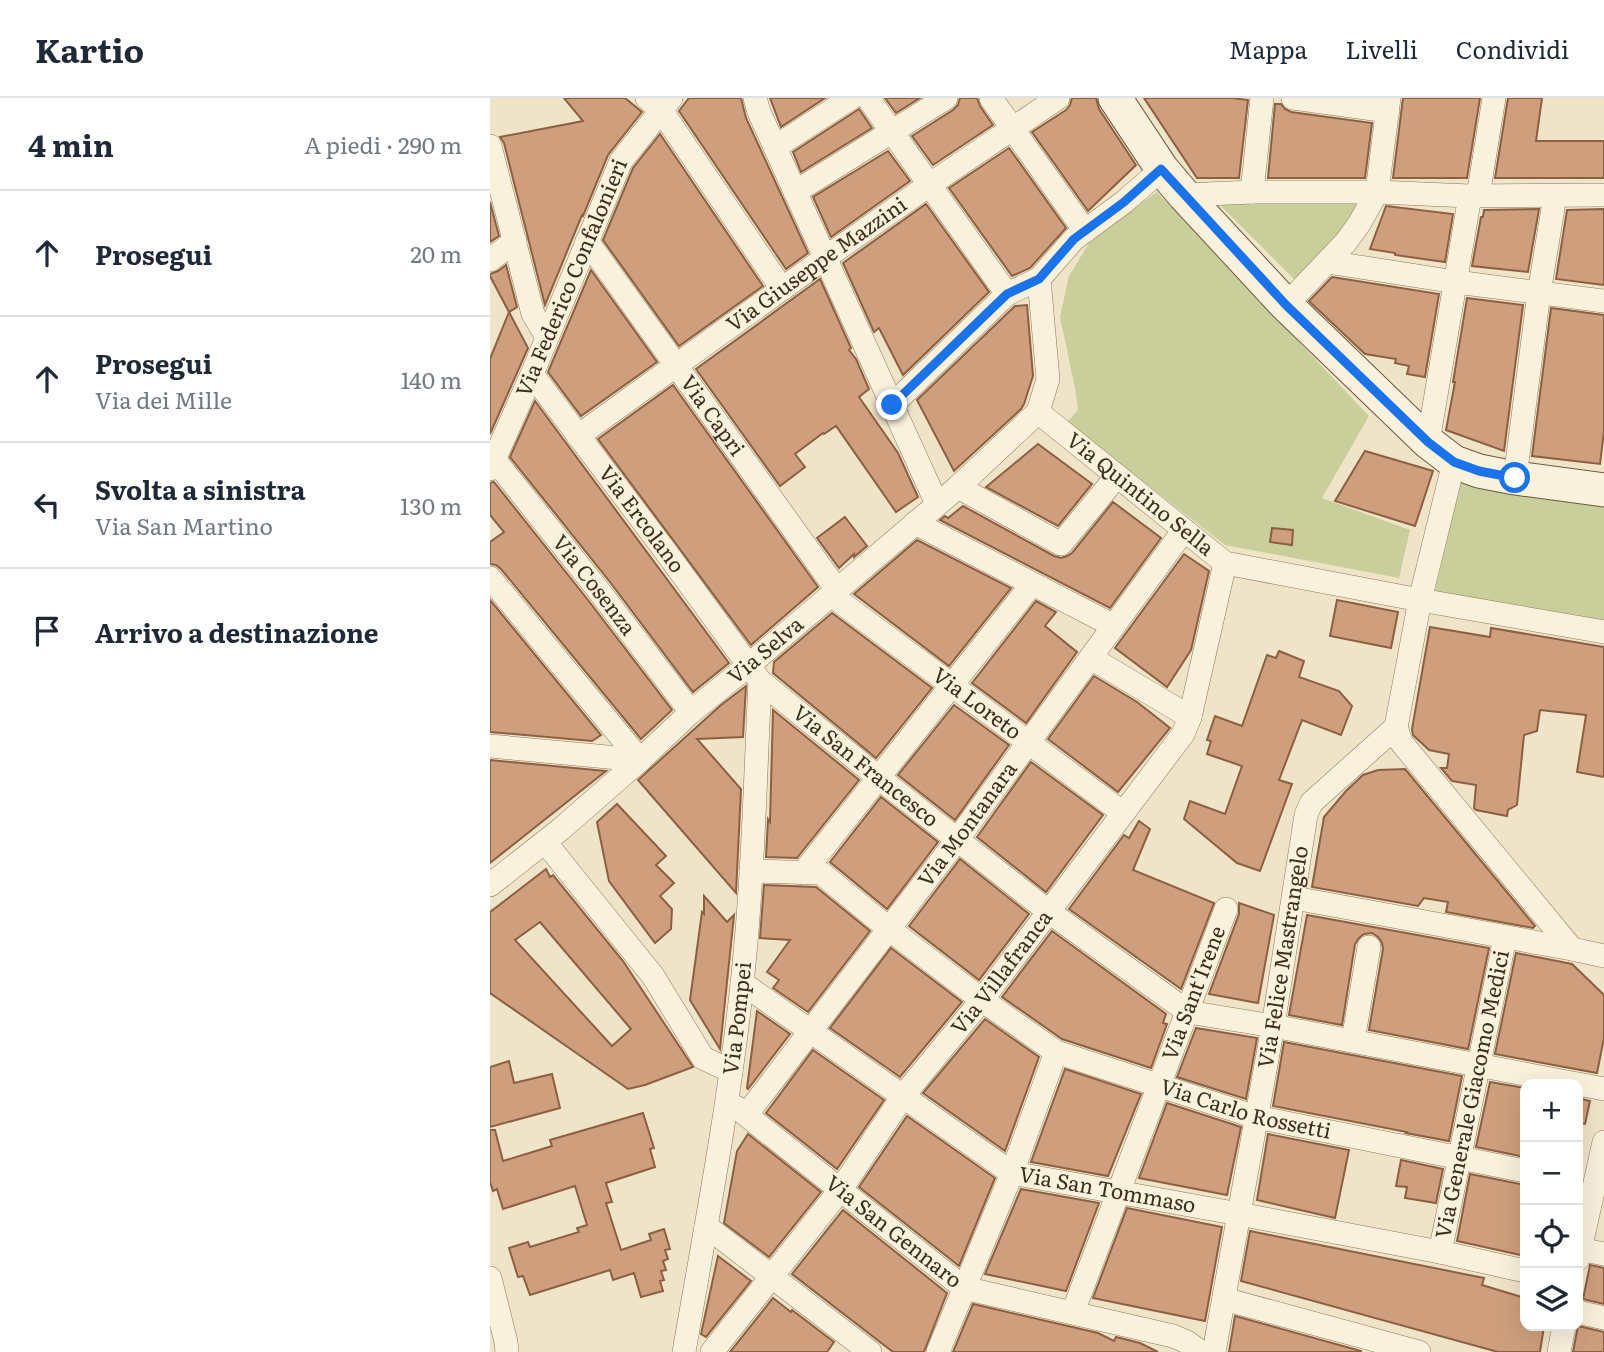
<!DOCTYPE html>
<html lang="it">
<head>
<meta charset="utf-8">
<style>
  body { margin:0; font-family:Literata,serif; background:#f2f2f3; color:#1f2937 }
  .controls { position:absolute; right:21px; bottom:21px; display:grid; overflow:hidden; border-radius:14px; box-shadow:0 7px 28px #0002 }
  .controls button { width:63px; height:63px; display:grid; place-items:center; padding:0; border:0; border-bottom:2px solid #e0e1e3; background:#fff; color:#1f2937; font:35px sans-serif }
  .stop { position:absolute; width:21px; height:21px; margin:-16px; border:5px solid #1a73e8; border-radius:50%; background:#fff }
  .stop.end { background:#1a73e8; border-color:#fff; box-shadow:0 2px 7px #0008 }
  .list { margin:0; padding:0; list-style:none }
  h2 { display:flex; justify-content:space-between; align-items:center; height:91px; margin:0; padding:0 28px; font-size:30px }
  h2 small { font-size:23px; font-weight:400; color:#747a83 }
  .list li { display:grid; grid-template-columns:46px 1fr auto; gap:21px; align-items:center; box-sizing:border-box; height:126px; padding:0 28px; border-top:2px solid #e0e1e3 }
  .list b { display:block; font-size:26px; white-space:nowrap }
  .list p { margin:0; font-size:23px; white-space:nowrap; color:#747a83 }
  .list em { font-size:23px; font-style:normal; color:#747a83 }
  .icon { flex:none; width:38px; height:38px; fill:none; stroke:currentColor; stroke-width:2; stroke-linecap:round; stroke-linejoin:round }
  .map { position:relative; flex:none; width:1114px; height:1254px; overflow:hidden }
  header { display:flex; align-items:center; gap:42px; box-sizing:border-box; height:98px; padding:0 35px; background:#fff; border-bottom:2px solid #e0e1e3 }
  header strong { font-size:33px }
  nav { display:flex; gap:38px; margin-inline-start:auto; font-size:24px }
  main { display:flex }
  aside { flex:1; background:#fff }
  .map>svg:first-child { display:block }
  .green { fill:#c9cf9b }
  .building { fill:#cf9f7d; stroke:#8d5f41; stroke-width:2; fill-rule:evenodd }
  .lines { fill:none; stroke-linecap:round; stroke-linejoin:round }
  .street-casing { stroke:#8d765c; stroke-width:24 }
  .secondary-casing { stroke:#6f573f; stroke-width:35 }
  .street { stroke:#faf1dc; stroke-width:23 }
  .secondary { stroke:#faf1dc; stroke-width:33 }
  .route { stroke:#1a73e8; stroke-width:9 }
  .labels { text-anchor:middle; stroke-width:5; stroke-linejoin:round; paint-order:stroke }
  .street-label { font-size:21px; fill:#3d2e20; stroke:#f7eed8 }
</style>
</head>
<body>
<header>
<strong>Kartio</strong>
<nav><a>Mappa</a><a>Livelli</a><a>Condividi</a></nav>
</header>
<main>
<aside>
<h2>4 min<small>A piedi · 290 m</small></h2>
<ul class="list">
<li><svg class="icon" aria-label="ahead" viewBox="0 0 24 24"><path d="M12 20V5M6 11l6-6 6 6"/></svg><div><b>Prosegui</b></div><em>20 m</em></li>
<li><svg class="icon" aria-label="ahead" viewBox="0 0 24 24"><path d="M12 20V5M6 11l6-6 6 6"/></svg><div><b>Prosegui</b><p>Via dei Mille</p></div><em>140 m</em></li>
<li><svg class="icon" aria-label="left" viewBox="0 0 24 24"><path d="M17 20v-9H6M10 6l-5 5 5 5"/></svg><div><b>Svolta a sinistra</b><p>Via San Martino</p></div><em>130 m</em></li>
<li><svg class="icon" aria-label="arrive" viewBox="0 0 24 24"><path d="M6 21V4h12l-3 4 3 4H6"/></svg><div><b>Arrivo a destinazione</b></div></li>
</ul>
</aside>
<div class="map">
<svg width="1114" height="1254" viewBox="0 0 1114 1254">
  <rect width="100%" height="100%" fill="#f0e4c8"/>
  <!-- green -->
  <g class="green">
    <polygon points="667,94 879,318 832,400 920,432 909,480 735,447 577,324 588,312 585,290 570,219 579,178 602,140"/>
    <polygon points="726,103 869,103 848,144 805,182"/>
    <polygon points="971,384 1114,407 1114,523 944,497"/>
  </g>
  <!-- building -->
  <g class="building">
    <polygon points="74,0 135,0 152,14 118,57 93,118 92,117 55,207 14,45 10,39 93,23"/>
    <polygon points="199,0 251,0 256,20 318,155 296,171 189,13"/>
    <polygon points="280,0 335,0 291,29"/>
    <polygon points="395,0 430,0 406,15"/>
    <polygon points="470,0 487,0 490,8 503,27 443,67 422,38 463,12 468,7"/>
    <polygon points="582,0 606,0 609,11 646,67 598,113 542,34 576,12 580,7"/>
    <polygon points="654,0 742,0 758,2 749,80 707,80"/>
    <polygon points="913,0 990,0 977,80 903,80"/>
    <polygon points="1018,0 1052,0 1046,43 1114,43 1114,80 1005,80"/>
    <polygon points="785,6 791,6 795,11 801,14 882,25 875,80 778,80"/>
    <polygon points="369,11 382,30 311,74 303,54"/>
    <polygon points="170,36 273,188 189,248 113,142 143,70"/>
    <polygon points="519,50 576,130 540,170 522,178 459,90"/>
    <polygon points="398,53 420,83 341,139 323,99"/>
    <polygon points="0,104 9,138 0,144"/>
    <polygon points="436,106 499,194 413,277 389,230 384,234 353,165"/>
    <polygon points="896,108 963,116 955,164 905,157 905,155 880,151"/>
    <polygon points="1049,111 1038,174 982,168 991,119 993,119 994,112"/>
    <polygon points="1114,111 1114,187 1066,181 1077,112"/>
    <polygon points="16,167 27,209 19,214 0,178 0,176 8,173"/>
    <polygon points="101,172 167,264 91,318 58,274"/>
    <polygon points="842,179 949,196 935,279 917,276 919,268 905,265 906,261 875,256 819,203"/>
    <polygon points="330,181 361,250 359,252 366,261 379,291 369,299 408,355 428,399 406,414 346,328 334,336 333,335 305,356 315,369 290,388 206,271"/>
    <polygon points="977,200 1033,207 1014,353 956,332 965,284 963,284"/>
    <polygon points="537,207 543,278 534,306 531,311 464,373 427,302 525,208"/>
    <polygon points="1061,210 1114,217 1114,333 1110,366 1042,358"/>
    <polygon points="19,214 38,250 0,336 0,261"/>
    <polygon points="183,287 328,489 261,547 108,341"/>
    <polygon points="45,303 239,565 203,594 120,484 20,359"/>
    <polygon points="548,346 602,386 568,428 496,389"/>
    <polygon points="875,353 943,373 925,428 845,403"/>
    <polygon points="4,384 98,502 182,612 151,641 11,471 6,467 0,466 0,444 14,434 0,417 0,385"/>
    <polygon points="623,404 671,440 620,510 450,422 455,418 458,420 473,408 564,458 571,460 577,458 582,455"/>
    <polygon points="355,419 377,448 364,459 364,456 349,470 327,440"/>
    <polygon points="782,430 803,432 802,447 780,444"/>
    <polygon points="427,442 521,490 459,568 364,496"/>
    <polygon points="694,456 719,473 701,552 677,589 625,550"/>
    <polygon points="0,502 111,637 102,643 0,634"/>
    <polygon points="847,502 908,514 901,550 840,538"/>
    <polygon points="546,503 566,514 555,528 587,554 536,625 482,585"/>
    <polygon points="342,515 442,590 386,660 283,575 284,564"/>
    <polygon points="940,529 1000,539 1001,530 1114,549 1114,679 1087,674 1096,617 1050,612 1047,633 1034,637 1027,707 1018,712 1017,718 986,712 984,710 986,687 962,683 951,670 957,670 959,656 939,652 923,637 922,631"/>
    <polygon points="789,553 814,563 809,579 849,593 862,608 851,637 812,622 789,682 802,686 770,773 747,765 694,721 700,703 735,716 752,668 717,656 721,643 717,642 725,618 752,628 777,557 786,560"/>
    <polygon points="604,578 647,604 680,630 628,694 558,641"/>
    <polygon points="256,588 253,639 207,641 251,691 246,795 148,682 231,607"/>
    <polygon points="464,607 519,647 465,722 408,677"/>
    <polygon points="283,612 369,682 307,760 276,759 278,721 280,724"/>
    <polygon points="0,662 116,673 0,765"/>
    <polygon points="541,664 613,717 556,794 487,739"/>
    <polygon points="915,671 1045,828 1043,830 956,814 958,804 934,800 928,808 822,789 834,719 856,693 873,677 888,672"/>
    <polygon points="391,699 448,744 397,811 340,764"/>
    <polygon points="127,706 176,758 166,767 184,785 170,798 182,811 181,831 165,845 119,783 107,724"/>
    <polygon points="649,723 660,731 643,772 724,805 691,891 579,811 634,737 639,740"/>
    <polygon points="470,761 539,816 489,882 419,828"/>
    <path d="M56 771 60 779 63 777 133 863 203 969 155 987 138 991 0 895V814ZM50 824 141 931 122 948 25 842Z"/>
    <polygon points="274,787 326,789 380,833 318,914 283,890 289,882 277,874 300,842 270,840"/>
    <polygon points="214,798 237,824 244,817 230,951 200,902 212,814 214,816"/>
    <polygon points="749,805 784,817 768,905 719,896 749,816"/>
    <polygon points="817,817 999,850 978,951 879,932 893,851 892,845 888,839 882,835 874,836 869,840 865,846 852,927 799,917"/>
    <polygon points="562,833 676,916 673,925 677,926 661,970 572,941 512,899"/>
    <polygon points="401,850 472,904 410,979 340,930"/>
    <polygon points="1026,855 1082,866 1114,897 1114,940 1107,975 1005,956"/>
    <polygon points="267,913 300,936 258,991 257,990"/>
    <polygon points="495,921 549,959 515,1053 433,995"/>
    <polygon points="706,930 767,940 756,1001 687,979"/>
    <polygon points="794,944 972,978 959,1043 916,1035 917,1034 783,1008"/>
    <polygon points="323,952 394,1002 347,1071 276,1015"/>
    <polygon points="19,963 24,985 62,976 70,1010 0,1029 0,969"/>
    <polygon points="575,971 651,996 618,1078 541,1064"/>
    <polygon points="1000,984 1035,990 1035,1059 986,1049"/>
    <polygon points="1088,1000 1100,1003 1095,1026 1088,1025"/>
    <polygon points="677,1005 751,1029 737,1097 649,1080"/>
    <polygon points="153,1015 164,1050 160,1051 165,1069 116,1085 122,1104 116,1105 131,1152 161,1142 159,1136 174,1131 180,1151 175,1152 178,1161 173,1163 176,1172 171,1173 174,1182 170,1183 173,1193 151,1199 144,1175 123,1182 120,1172 40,1197 33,1178 28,1179 19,1150 38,1144 40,1149 89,1134 87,1130 97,1127 85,1088 13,1111 7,1091 3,1093 0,1084 0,1032 5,1032 13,1063 62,1048 60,1042"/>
    <polygon points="417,1018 505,1080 469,1168 369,1089"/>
    <polygon points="258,1036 331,1094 279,1159 234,1125 247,1053"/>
    <polygon points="778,1036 859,1052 845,1120 767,1102"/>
    <polygon points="911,1062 953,1071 946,1105 915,1100 917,1089 906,1088"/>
    <polygon points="980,1076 1035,1087 1035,1158 967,1143"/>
    <polygon points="531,1091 609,1105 576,1193 495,1176"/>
    <polygon points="637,1110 732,1129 715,1223 603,1200"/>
    <polygon points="353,1112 457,1195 434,1254 403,1254 302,1176"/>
    <polygon points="760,1133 994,1180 992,1187 1035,1200 1035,1228 1054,1228 1050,1254 1008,1254 751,1183"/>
    <polygon points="228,1158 261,1183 216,1239 211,1236"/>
    <polygon points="1100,1167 1114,1170 1114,1206 1093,1201"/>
    <polygon points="283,1200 301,1214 302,1212 344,1244 337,1254 240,1254"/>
    <polygon points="483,1206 608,1235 624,1243 626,1239 650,1245 668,1254 463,1254"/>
    <polygon points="745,1218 871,1253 871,1254 739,1254"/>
    <polygon points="1088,1228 1114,1234 1114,1254 1083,1254"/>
  </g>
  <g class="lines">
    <!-- street casing -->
    <g class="street-casing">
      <g id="street">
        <polyline points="157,0 171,12 292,191"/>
        <polyline points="265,0 269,14 447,406"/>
        <polyline points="378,0 517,196"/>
        <polyline points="501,0 595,133"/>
        <polyline points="803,0 898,13"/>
        <polyline points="0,48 43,216 57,239"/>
        <polyline points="285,49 361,0"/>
        <polyline points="305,94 456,0"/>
        <polyline points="762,94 772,0"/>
        <polyline points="694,97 762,94 887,94 980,98 1114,97"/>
        <polyline points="988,98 1004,0"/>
        <path id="s1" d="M97 143 347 492"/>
        <polyline points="0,162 25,143"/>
        <polyline points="837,164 966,184 1114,203"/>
        <polyline points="796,207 856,144 869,126 887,94 899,0"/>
        <path id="s2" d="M42 276 176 454 270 583 389 680 558 813 698 914 783 928 1087 986"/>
        <polyline points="402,307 517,196 549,181 584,141 634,104 672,71"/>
        <path id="s3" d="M548 314 735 465 930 502 1114 534"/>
        <path id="s4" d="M88 338 335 160 439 87 568 0"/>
        <polyline points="938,344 980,98"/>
        <path id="s5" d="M4 361 109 493 201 614"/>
        <path id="s6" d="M0 371 42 276 131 63 181 0"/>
        <polyline points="1025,380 1049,195 1065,98"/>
        <polyline points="468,389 571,446 627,378"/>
        <polyline points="425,425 624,528"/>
        <polyline points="0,480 150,662"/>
        <path id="s7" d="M341 497 633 715"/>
        <polyline points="601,560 700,619"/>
        <polyline points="906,629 911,644 1082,851 1114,858"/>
        <polyline points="0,648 150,662"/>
        <polyline points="55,744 163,878 213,960 241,973"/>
        <path id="s8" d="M261 773 331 775 399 831 492 902 566 954 766 1019 1035 1073"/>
        <polyline points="313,775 542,486"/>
        <path id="s9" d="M0 787 71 731 150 662 201 614 259 567 468 389 548 314 558 281 549 181"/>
        <polyline points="804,800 1082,851"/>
        <path id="s10" d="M252 885 522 1075 749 1116 950 1154 1035 1173"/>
        <polyline points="863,943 879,849"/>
        <polyline points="1088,986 1114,991"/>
        <path id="s11" d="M246 1009 474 1190 683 1238 697 1244 711 1254"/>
        <path id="s12" d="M257 1016 467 742 694 432"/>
        <polyline points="216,1128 380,1254"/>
        <polyline points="1089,1151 1114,1156"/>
        <path id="s13" d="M950 1154 1015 840"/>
        <polyline points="1088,1161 1114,1044"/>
        <polyline points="0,1180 16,1244 17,1254"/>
        <polyline points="734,1201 929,1254"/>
        <path id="s14" d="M583 1214 736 811"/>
        <polyline points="1088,1214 1114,1220"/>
        <path id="s15" d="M194 1254C215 1132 239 1009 252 886 263 785 265 684 270 583"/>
        <path id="s16" d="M222 1254 351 1091 413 998 492 902 693 636 700 619 735 465"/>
        <polyline points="448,1254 522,1075 566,954"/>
        <path id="s17" d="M724 1254 783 928 816 717 821 705 906 629 930 502 964 364"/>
        <polyline points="1069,1254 1074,1228"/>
      </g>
    </g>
    <!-- secondary casing -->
    <g class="secondary-casing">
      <polyline id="secondary" points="625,0 672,71 694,97 796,207 938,344 964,364 989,373 1025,380 1114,392"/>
    </g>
    <!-- street -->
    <use href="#street" class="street"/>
    <!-- secondary -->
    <use href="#secondary" class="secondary"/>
  </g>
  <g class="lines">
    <!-- route -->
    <polyline class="route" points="402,307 517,196 549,181 584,141 634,104 671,71 796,207 938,344 964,364 989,373 1025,380"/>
  </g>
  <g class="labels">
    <!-- street labels -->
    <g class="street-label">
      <text dy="7" stroke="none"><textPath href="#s4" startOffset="294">Via Giuseppe Mazzini</textPath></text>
      <text dy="7" stroke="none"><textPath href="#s6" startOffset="208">Via Federico Confalonieri</textPath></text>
      <text dy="7" stroke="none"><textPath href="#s1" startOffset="215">Via Capri</textPath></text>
      <text dy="7" stroke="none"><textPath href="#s3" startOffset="131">Via Quintino Sella</textPath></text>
      <text dy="7" stroke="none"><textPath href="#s2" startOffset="182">Via Ercolano</textPath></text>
      <text dy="7" stroke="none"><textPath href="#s5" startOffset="161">Via Cosenza</textPath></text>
      <text dy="7" stroke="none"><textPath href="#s9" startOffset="362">Via Selva</textPath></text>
      <text dy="7" stroke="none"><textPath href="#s7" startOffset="182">Via Loreto</textPath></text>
      <text dy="7" stroke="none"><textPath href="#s2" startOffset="518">Via San Francesco</textPath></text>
      <text dy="7" stroke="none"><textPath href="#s12" startOffset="364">Via Montanara</textPath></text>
      <text dy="7" stroke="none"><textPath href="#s17" startOffset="401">Via Felice Mastrangelo</textPath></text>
      <text dy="7" stroke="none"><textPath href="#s16" startOffset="478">Via Villafranca</textPath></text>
      <text dy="7" stroke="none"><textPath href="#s14" startOffset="341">Via Sant'Irene</textPath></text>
      <text dy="7" stroke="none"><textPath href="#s15" startOffset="338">Via Pompei</textPath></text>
      <text dy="7" stroke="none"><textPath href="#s13" startOffset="161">Via Generale Giacomo Medici</textPath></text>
      <text dy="7" stroke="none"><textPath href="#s8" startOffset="564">Via Carlo Rossetti</textPath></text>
      <text dy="7" stroke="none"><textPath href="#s10" startOffset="427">Via San Tommaso</textPath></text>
      <text dy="7" stroke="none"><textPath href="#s11" startOffset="201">Via San Gennaro</textPath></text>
    </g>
  </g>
</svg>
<div class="controls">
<button>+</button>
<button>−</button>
<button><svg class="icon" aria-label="locate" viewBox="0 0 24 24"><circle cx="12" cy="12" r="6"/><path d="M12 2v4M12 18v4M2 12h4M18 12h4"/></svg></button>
<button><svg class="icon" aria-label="layers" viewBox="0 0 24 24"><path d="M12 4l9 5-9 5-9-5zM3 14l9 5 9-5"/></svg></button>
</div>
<div class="stop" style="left:1025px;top:380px"></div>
<div class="stop end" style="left:402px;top:307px"></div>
</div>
</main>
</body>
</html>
